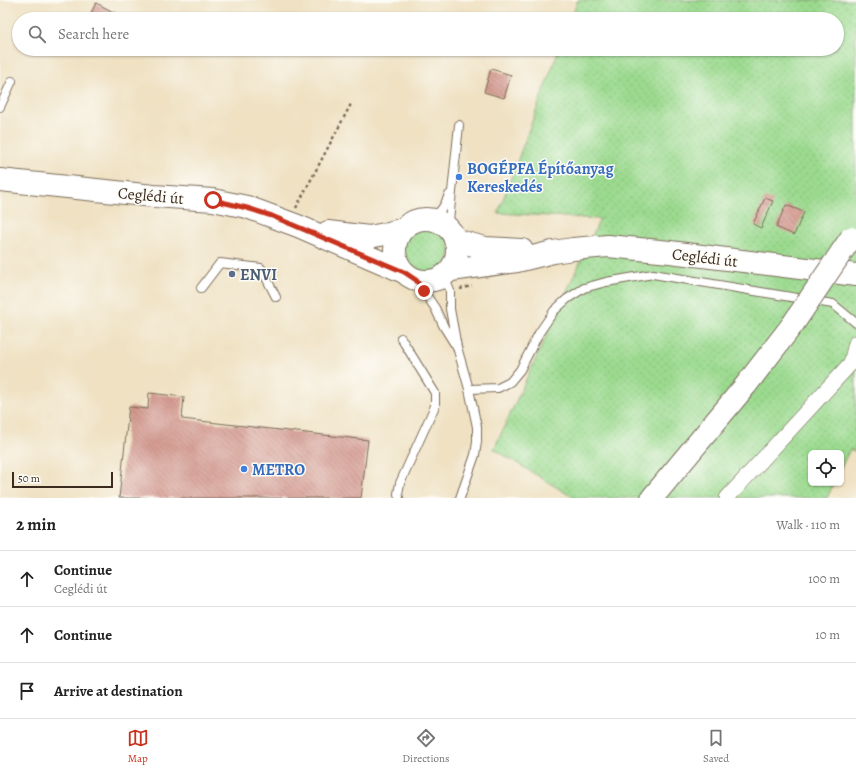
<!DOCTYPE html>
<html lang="en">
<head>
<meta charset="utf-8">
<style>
  body { margin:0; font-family:Alegreya,serif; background:#f2f2f2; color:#222 }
  .controls { position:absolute; right:12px; bottom:12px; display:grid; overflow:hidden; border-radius:6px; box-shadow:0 1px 3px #0004 }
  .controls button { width:36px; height:36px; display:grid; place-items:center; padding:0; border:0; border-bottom:1px solid #e0e0e0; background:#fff; color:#222; font:20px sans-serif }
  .scale { position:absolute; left:12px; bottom:10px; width:101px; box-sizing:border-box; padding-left:4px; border:2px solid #3b2a1e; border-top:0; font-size:11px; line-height:14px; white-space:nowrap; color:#3b2a1e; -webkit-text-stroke:3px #fdfcf7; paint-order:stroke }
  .stop { position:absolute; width:12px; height:12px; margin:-9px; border:3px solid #c8321e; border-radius:50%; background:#fff }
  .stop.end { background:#c8321e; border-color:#fff; box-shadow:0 1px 4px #0008 }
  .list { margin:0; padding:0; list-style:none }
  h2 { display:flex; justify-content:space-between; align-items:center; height:52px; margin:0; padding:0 16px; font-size:17px }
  h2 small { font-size:13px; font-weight:400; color:#767676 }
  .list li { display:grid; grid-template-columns:26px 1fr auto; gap:12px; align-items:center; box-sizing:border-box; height:56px; padding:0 16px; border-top:1px solid #e0e0e0 }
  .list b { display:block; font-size:15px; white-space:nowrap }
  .list p { margin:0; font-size:13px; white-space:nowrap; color:#767676 }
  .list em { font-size:13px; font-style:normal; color:#767676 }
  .icon { flex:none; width:22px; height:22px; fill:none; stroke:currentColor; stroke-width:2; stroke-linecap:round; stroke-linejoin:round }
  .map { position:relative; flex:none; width:856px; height:498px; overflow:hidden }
  .search { position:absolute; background:#fff; box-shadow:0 1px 3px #0004; left:12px; right:12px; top:12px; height:44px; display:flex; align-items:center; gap:10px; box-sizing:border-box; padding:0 14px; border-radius:22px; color:#767676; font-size:15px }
  .sheet { height:220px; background:#fff }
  nav { display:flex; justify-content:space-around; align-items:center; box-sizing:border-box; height:56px; border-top:1px solid #e0e0e0; background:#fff; font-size:11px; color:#767676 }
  nav a { display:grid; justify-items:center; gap:2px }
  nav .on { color:#c8321e }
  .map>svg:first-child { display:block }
  .grass { fill:url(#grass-dots); stroke:#6b8256 }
  .building { fill:url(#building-back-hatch) }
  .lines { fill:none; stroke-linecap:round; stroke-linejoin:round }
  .service-casing { stroke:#7a6a57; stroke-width:10 }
  .minor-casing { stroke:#7a6a57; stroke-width:16 }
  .primary-casing { stroke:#7a6a57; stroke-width:24 }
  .path { stroke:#7a6a57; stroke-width:2.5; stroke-dasharray:3 3; stroke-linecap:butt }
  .service { stroke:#fff; stroke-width:8 }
  .minor { stroke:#fff; stroke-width:15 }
  .primary { stroke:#fff; stroke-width:22 }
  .primary-bridge-casing { stroke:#7a6a57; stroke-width:24; stroke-linecap:butt }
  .primary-bridge { stroke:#fff; stroke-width:22 }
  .route { stroke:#c8321e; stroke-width:5 }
  .shop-dot { fill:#3f7fe0; stroke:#fdfcf7; stroke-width:1.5 }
  .service-dot { fill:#5c6f8a; stroke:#fdfcf7; stroke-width:1.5 }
  .labels { text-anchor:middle; stroke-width:3; stroke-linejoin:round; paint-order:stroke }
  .shop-label { font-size:16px; font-weight:bold; fill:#366cbe; stroke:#fdfcf7; text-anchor:start }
  .street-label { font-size:16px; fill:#3b2a1e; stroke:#fdfcf7 }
  .service-label { font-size:16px; font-weight:bold; fill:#4e5e75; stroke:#fdfcf7; text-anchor:start }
</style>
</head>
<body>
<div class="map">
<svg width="856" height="498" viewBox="0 0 856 498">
  <defs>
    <pattern id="grass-dots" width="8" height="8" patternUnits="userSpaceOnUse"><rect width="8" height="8" fill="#9bda8f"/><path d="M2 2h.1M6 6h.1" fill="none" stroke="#86bb7b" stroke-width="1.8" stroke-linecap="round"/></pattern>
    <pattern id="building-back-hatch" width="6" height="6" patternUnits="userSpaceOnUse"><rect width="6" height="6" fill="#d3968c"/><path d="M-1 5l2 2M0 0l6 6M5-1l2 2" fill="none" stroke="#ac7b72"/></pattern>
  </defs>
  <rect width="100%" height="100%" fill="#fdfcf7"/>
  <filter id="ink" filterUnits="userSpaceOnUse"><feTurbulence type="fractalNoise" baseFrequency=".025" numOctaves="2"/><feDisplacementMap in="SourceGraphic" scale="8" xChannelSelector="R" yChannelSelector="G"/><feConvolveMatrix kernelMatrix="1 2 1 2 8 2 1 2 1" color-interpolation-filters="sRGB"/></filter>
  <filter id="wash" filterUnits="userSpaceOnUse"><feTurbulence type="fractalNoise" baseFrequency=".012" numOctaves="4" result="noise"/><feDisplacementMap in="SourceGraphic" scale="16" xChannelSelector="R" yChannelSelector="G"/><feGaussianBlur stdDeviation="0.9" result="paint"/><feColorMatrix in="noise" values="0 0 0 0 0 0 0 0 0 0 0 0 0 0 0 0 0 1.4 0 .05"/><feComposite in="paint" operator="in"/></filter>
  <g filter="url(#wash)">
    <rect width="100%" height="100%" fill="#efe1c2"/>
    <!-- grass -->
    <g class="grass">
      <polygon points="578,0 856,0 856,452 850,449 841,468 841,453 811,453 811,483 834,483 827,498 574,498 494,449 600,219 498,213 559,49 837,49 837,19 571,19"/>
      <circle cx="426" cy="250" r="24"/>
    </g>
    <g id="blocks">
      <!-- building -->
      <g class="building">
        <polygon points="96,3 127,19 88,19"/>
        <polygon points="491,69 511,75 504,98 484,92"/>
        <polygon points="765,198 773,201 761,228 753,224"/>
        <polygon points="786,205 804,212 794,235 776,227"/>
        <polygon points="149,393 184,397 182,419 368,440 361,498 119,498 129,407 148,409"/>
      </g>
    </g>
  </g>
  <g filter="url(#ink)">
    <use href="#blocks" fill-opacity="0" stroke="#7a6a57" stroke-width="1"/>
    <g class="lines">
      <!-- service casing -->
      <g class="service-casing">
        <g id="service">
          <polyline points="0,107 12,81"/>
          <path d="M428 220C441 212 443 209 449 195"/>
          <polyline points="448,230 459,125"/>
          <polyline points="447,272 446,281 450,291 450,309 457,347 469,389 477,427 477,442 475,455 460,498"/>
          <polyline points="416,280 435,308 444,327 454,343"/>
          <polyline points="201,288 220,263 261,268 276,297"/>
          <polyline points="469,389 498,388 510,382 520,370 539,333 554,311 567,299 584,288 606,282 653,274 833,304 856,323"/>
          <polyline points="399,498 398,494 400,483 435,406 435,393 401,338"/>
        </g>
      </g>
      <!-- minor casing -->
      <g class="minor-casing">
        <polyline id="minor" points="727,498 851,363 856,343"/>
      </g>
      <!-- primary casing -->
      <g class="primary-casing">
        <g id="primary">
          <polyline points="0,180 154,196 213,200 247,207 298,226 404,272"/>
          <circle cx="426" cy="250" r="31"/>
          <polyline points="328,232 369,237 385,234 403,229"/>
          <polyline points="455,240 485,248 522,250"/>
          <polyline points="451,270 517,261 553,252 573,249 608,246 670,252 856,275"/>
          <polyline points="652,498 746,385 793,324"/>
        </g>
      </g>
      <!-- path -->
      <g class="path">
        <polyline points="296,208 351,104"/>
        <polyline points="460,289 472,286"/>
      </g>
      <!-- service -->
      <use href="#service" class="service"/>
      <!-- minor -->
      <use href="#minor" class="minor"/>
      <!-- primary -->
      <use href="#primary" class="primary"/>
      <!-- primary-bridge casing -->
      <g class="primary-bridge-casing">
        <polyline id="primary-bridge" points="793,324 851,238"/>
      </g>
      <!-- primary-bridge -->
      <use href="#primary-bridge" class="primary-bridge"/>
    </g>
  </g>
  <g class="lines" filter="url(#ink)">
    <!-- route -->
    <polyline class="route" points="213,200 247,208 272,216 404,272 416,280 424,291"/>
  </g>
  <!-- markers -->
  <g class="shop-dot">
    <circle cx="459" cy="177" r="4"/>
    <circle cx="244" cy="469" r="4"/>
  </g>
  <circle class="service-dot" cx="232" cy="274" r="4"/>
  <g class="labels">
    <!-- shop labels -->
    <g class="shop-label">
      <text x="467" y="174">BOGÉPFA Építőanyag<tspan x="467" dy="18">Kereskedés</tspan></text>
      <text x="252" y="475">METRO</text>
    </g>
    <!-- street labels -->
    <g class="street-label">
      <text transform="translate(151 195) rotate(5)" y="6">Ceglédi út</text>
      <text transform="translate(705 257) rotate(7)" y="6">Ceglédi út</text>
    </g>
    <!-- service labels -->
    <g class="service-label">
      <text x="240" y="280">ENVI</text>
    </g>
  </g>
</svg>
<div class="controls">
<button><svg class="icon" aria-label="locate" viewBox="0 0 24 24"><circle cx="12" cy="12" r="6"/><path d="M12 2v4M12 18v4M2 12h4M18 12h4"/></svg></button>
</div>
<div class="scale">50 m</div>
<div class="stop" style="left:213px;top:200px"></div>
<div class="stop end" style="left:424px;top:291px"></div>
<div class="search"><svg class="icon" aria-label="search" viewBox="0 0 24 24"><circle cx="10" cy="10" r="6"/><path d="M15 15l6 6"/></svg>Search here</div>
</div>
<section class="sheet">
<h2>2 min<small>Walk · 110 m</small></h2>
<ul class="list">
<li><svg class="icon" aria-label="ahead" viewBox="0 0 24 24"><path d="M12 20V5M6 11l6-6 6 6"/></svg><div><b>Continue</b><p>Ceglédi út</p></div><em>100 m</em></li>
<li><svg class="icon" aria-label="ahead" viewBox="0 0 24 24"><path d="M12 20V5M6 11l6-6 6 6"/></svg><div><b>Continue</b></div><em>10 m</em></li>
<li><svg class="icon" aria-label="arrive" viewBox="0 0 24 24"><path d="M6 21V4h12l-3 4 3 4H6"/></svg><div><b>Arrive at destination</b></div></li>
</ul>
</section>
<nav>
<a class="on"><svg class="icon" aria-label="map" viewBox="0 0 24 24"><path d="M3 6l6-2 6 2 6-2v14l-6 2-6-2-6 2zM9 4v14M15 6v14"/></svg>Map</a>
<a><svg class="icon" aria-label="directions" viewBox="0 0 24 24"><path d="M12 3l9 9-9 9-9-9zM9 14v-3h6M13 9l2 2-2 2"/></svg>Directions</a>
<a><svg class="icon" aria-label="saved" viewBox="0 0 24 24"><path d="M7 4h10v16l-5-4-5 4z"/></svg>Saved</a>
</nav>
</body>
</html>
